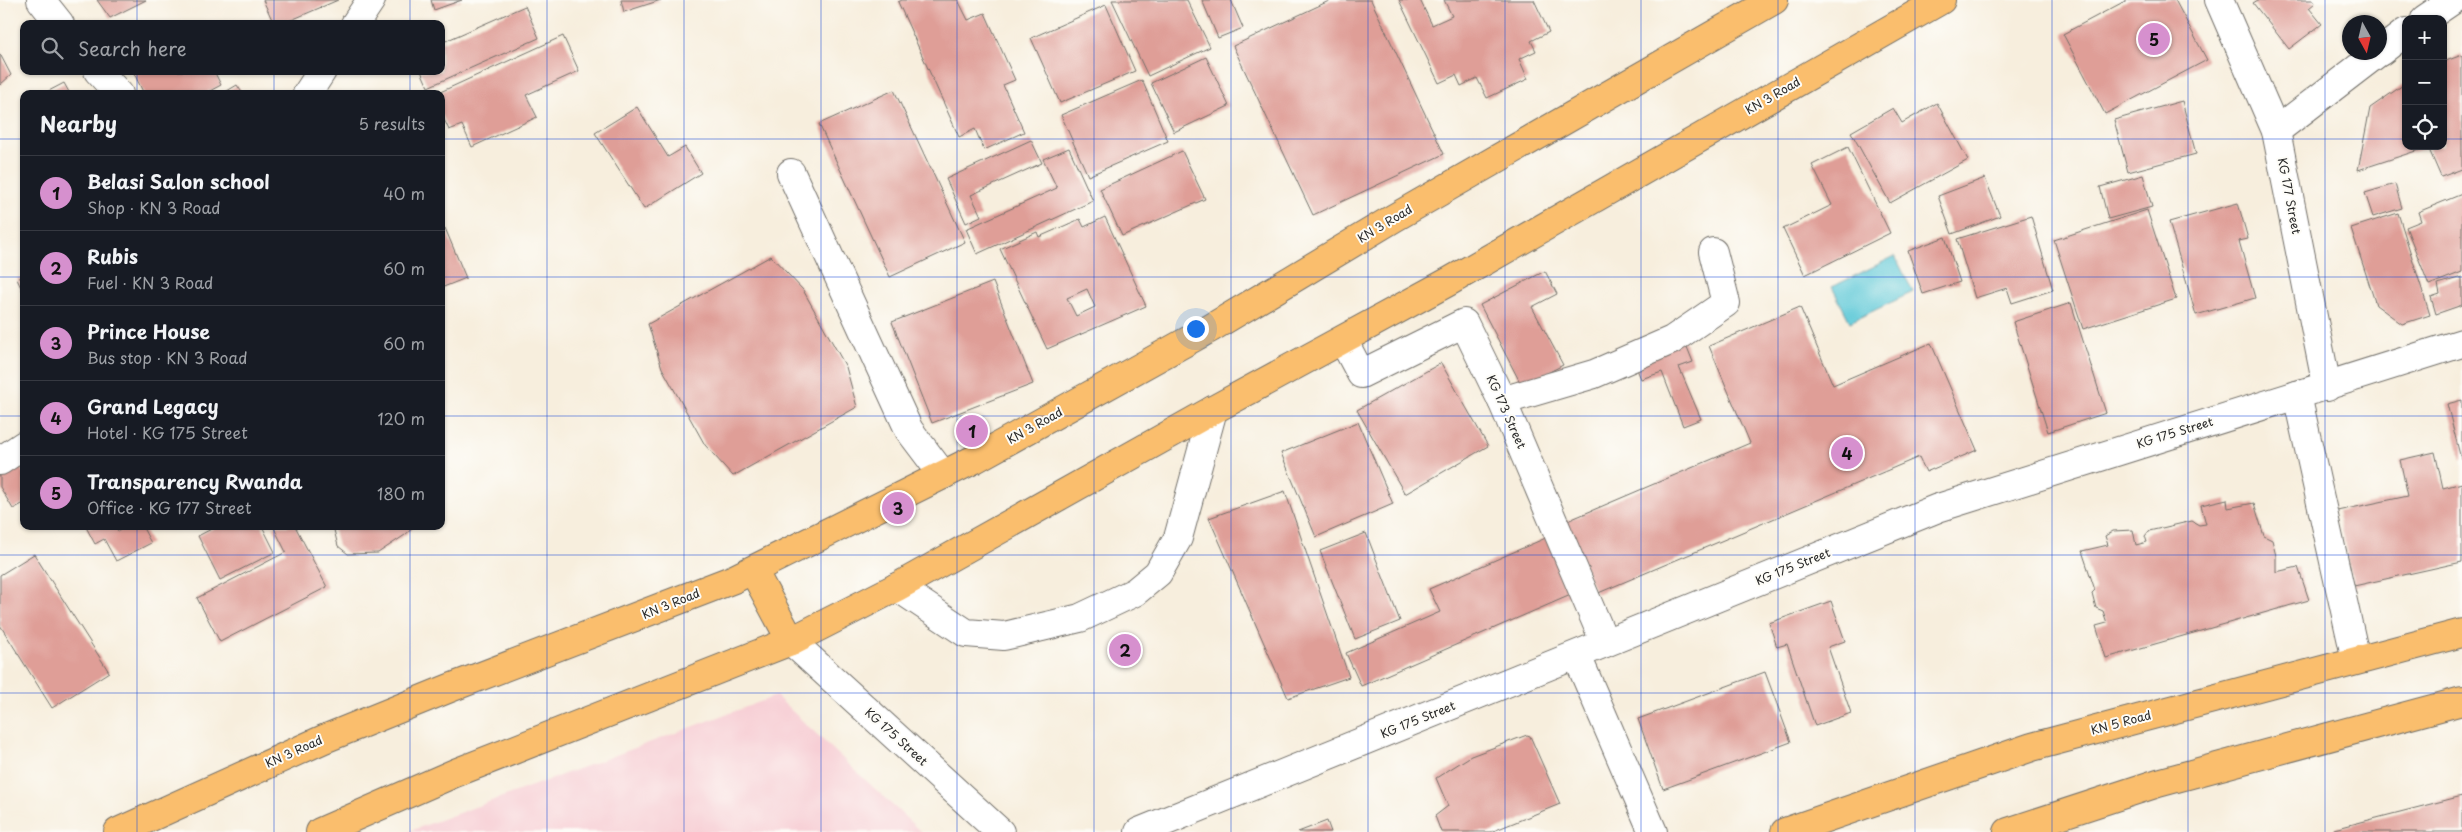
<!DOCTYPE html>
<html lang="en">
<head>
<meta charset="utf-8">
<style>
  body { margin:0; font-family:"Playpen Sans",sans-serif; background:#20242c; color:#f1f3f6 }
  .controls { position:absolute; right:15px; top:15px; display:grid; overflow:hidden; border-radius:10px; box-shadow:0 1px 4px #0004 }
  .controls button { width:45px; height:45px; display:grid; place-items:center; padding:0; border:0; border-bottom:1px solid #363941; background:#171b24; color:#f1f3f6; font:25px sans-serif }
  .compass { position:absolute; left:2342px; top:15px; width:45px; height:45px; border-radius:50%; background:#171b24; box-shadow:0 1px 4px #0004; rotate:172deg }
  .you { position:absolute; left:1195px; top:328px; width:18px; height:18px; margin:-12px; border:4px solid #fff; border-radius:50%; background:#1a73e8; box-shadow:0 0 0 8px #1a73e833 }
  .badge { display:grid; place-items:center; width:32px; height:32px; border-radius:50%; background:#d690ce; color:#111; font-size:16px; font-weight:700 }
  .pin { position:absolute; translate:-50% -50%; border:2px solid #fff; box-shadow:0 1px 5px #0006 }
  .list { margin:0; padding:0; list-style:none }
  h2 { display:flex; justify-content:space-between; align-items:center; height:65px; margin:0; padding:0 20px; font-size:21px }
  h2 small { font-size:16px; font-weight:400; color:#9ea1a6 }
  .list li { display:grid; grid-template-columns:32px 1fr auto; gap:15px; align-items:center; box-sizing:border-box; height:75px; padding:0 20px; border-top:1px solid #363941 }
  .list b { display:block; font-size:19px; white-space:nowrap }
  .list p { margin:0; font-size:16px; white-space:nowrap; color:#9ea1a6 }
  .list em { font-size:16px; font-style:normal; color:#9ea1a6 }
  .icon { flex:none; width:28px; height:28px; fill:none; stroke:currentColor; stroke-width:2; stroke-linecap:round; stroke-linejoin:round }
  .map { position:relative; flex:none; width:2462px; height:832px; overflow:hidden }
  .search { position:absolute; background:#171b24; box-shadow:0 1px 4px #0004; left:20px; top:20px; width:425px; height:55px; display:flex; align-items:center; gap:12px; box-sizing:border-box; padding:0 18px; border-radius:10px; color:#9ea1a6; font-size:19px }
  .panel { position:absolute; background:#171b24; box-shadow:0 1px 4px #0004; left:20px; top:90px; width:425px; height:440px; border-radius:10px }
  .map>svg:first-child { display:block }
  .built { fill:#f7cfd5 }
  .water { fill:#5ec9d8; stroke:#447a82 }
  .building { fill:#df9e97; fill-rule:evenodd }
  .lines { fill:none; stroke-linecap:round; stroke-linejoin:round }
  .minor-casing { stroke:#726f69; stroke-width:30 }
  .major-casing { stroke:#726f69; stroke-width:30 }
  .highway-casing { stroke:#726f69; stroke-width:30 }
  .minor { stroke:#fff; stroke-width:28 }
  .major { stroke:#fabe6d; stroke-width:28 }
  .highway { stroke:#fabe6d; stroke-width:28 }
  .grid { fill:none; stroke:#1d4ed8; stroke-width:1; stroke-opacity:0.55 }
  .labels { text-anchor:middle; stroke-width:4; stroke-linejoin:round; paint-order:stroke }
  .street-label { font-size:12px; fill:#2b2b2b; stroke:#fdfcf7 }
</style>
</head>
<body>
<div class="map">
<svg width="2462" height="832" viewBox="0 0 2462 832">
  <rect width="100%" height="100%" fill="#fdfcf7"/>
  <filter id="ink" filterUnits="userSpaceOnUse"><feTurbulence type="fractalNoise" baseFrequency=".02" numOctaves="2"/><feDisplacementMap in="SourceGraphic" scale="10" xChannelSelector="R" yChannelSelector="G"/><feConvolveMatrix kernelMatrix="1 2 1 2 8 2 1 2 1" color-interpolation-filters="sRGB"/></filter>
  <filter id="wash" filterUnits="userSpaceOnUse"><feTurbulence type="fractalNoise" baseFrequency=".0096" numOctaves="4" result="noise"/><feDisplacementMap in="SourceGraphic" scale="20" xChannelSelector="R" yChannelSelector="G"/><feGaussianBlur stdDeviation="1.12" result="paint"/><feColorMatrix in="noise" values="0 0 0 0 0 0 0 0 0 0 0 0 0 0 0 0 0 1.4 0 .05"/><feComposite in="paint" operator="in"/></filter>
  <g filter="url(#wash)">
    <rect width="100%" height="100%" fill="#f7eedd"/>
    <!-- built -->
    <polygon class="built" points="776,696 921,832 407,832"/>
    <!-- water -->
    <polygon class="water" points="1895,256 1913,292 1850,322 1832,287"/>
    <g id="blocks">
      <!-- building -->
      <g class="building">
        <polygon points="97,0 146,0 110,18"/>
        <polygon points="263,0 338,0 282,24 274,24"/>
        <polygon points="431,0 462,0 434,10"/>
        <polygon points="621,0 661,0 624,12"/>
        <polygon points="902,0 958,0 968,20 985,13 1015,80 1003,85 1024,132 984,150 975,129 959,137 898,2"/>
        <polygon points="1112,0 1187,0 1210,47 1148,76"/>
        <polygon points="1202,0 1231,0 1243,28 1218,38"/>
        <polygon points="1331,0 1371,0 1444,154 1313,215 1233,46"/>
        <polygon points="1399,0 1420,0 1432,25 1452,16 1444,0 1534,0 1549,32 1531,41 1536,51 1519,59 1528,79 1487,98 1477,78 1461,86 1456,75 1439,83"/>
        <polygon points="2127,0 2175,0 2207,60 2105,114 2063,34"/>
        <polygon points="2258,0 2313,0 2315,3 2309,8 2322,24 2289,49 2253,3"/>
        <polygon points="1106,5 1135,71 1060,103 1031,38"/>
        <polygon points="525,6 539,38 428,87 421,71 441,71 441,43"/>
        <polygon points="563,36 579,71 526,95 537,117 472,147 462,125 449,130 441,113 441,94 436,94"/>
        <polygon points="0,54 11,75 0,85"/>
        <polygon points="2462,55 2462,169 2441,177 2428,147 2358,170 2370,108 2406,83 2406,146 2443,146 2443,62"/>
        <polygon points="1206,57 1229,106 1174,132 1151,83"/>
        <polygon points="133,71 214,71 221,85 204,94 144,94"/>
        <polygon points="1142,80 1168,141 1088,176 1061,115"/>
        <polygon points="64,83 70,94 43,94"/>
        <polygon points="237,85 243,94 222,94"/>
        <polygon points="894,90 965,242 890,277 819,124"/>
        <polygon points="2182,101 2196,154 2128,172 2114,120"/>
        <polygon points="1937,103 1968,160 1890,203 1851,132 1893,108 1902,123"/>
        <polygon points="637,107 668,157 685,147 701,173 644,209 595,133"/>
        <polygon points="1031,140 1042,163 971,195 981,216 966,223 946,179"/>
        <polygon points="1848,147 1890,233 1805,275 1783,229 1832,205 1812,165"/>
        <polygon points="1069,148 1093,201 977,254 966,229 1057,188 1043,159"/>
        <polygon points="1182,151 1205,199 1122,236 1100,189"/>
        <polygon points="2143,175 2152,207 2108,219 2100,187"/>
        <polygon points="1985,178 2000,216 1952,234 1938,196"/>
        <polygon points="2395,184 2402,208 2373,217 2365,193"/>
        <polygon points="2462,194 2462,272 2429,285 2406,227 2421,221 2418,212"/>
        <polygon points="2238,203 2248,239 2239,241 2255,298 2196,315 2169,222"/>
        <polygon points="2147,210 2176,299 2083,329 2054,240"/>
        <polygon points="2398,213 2430,315 2402,324 2376,305 2351,228"/>
        <polygon points="2031,216 2053,290 2012,303 2007,288 1975,298 1957,239"/>
        <path d="M1105 217 1146 306 1047 349 1000 249 1037 232 1039 237 1080 219 1084 227ZM1087 289 1095 307 1076 316 1067 298Z"/>
        <polygon points="445,228 466,278 441,288 441,230"/>
        <polygon points="1945,237 1960,282 1923,294 1908,251"/>
        <polygon points="771,256 803,290 846,367 857,407 733,476 705,445 662,368 648,324"/>
        <polygon points="1545,271 1557,294 1532,307 1563,365 1522,386 1480,305"/>
        <polygon points="24,276 24,294 17,279"/>
        <polygon points="2462,277 2462,305 2436,314 2431,297 2440,294 2438,284"/>
        <polygon points="993,282 1033,384 932,423 892,322"/>
        <polygon points="2071,303 2106,413 2048,432 2013,322"/>
        <polygon points="1800,307 1833,385 1931,343 1977,450 1926,472 1919,457 1596,594 1565,522 1750,443 1709,346"/>
        <polygon points="1679,327 1693,362 1679,367 1701,419 1683,426 1662,372 1641,379 1628,347"/>
        <polygon points="1441,363 1488,446 1405,494 1357,410"/>
        <polygon points="2462,400 2462,459 2461,459 2447,404"/>
        <polygon points="1358,422 1393,504 1316,537 1281,453"/>
        <polygon points="2435,452 2443,488 2462,483 2462,562 2354,586 2337,511 2408,496 2400,460"/>
        <polygon points="17,462 24,474 24,503 13,509 0,487 0,472"/>
        <polygon points="1285,491 1349,677 1288,698 1209,518"/>
        <polygon points="2227,499 2228,508 2254,503 2264,536 2272,540 2276,556 2276,572 2298,567 2309,600 2106,658 2096,626 2107,623 2103,611 2096,608 2092,593 2095,590 2082,551 2108,545 2105,536 2113,531 2133,530 2136,545 2147,542 2145,536 2149,531 2192,521 2199,525 2206,524 2201,505"/>
        <polygon points="116,526 118,531 126,526 142,526 151,543 116,561 104,539 95,544 86,527"/>
        <polygon points="217,526 262,526 275,552 220,580 198,536"/>
        <polygon points="273,526 295,526 327,587 220,642 197,598 286,552"/>
        <polygon points="333,526 415,526 405,535 378,553 348,554 338,546"/>
        <polygon points="1366,533 1400,621 1355,639 1320,551"/>
        <polygon points="1548,537 1573,594 1361,686 1346,653 1440,612 1429,589"/>
        <polygon points="34,554 109,672 52,708 0,625 0,575"/>
        <polygon points="1831,601 1845,641 1828,647 1851,713 1815,726 1787,644 1777,647 1769,623"/>
        <polygon points="1765,672 1791,742 1663,789 1638,719"/>
        <polygon points="1527,735 1530,736 1560,804 1491,832 1441,832 1435,816 1448,806 1436,778 1471,756"/>
        <polygon points="2462,796 2462,832 2335,832 2334,829"/>
        <polygon points="1327,821 1331,832 1298,832"/>
      </g>
    </g>
  </g>
  <g filter="url(#ink)">
    <use href="#blocks" fill-opacity="0" stroke="#726f69" stroke-width="1"/>
    <g class="lines">
      <!-- minor casing -->
      <g class="minor-casing">
        <g id="minor">
          <polyline points="41,0 60,24"/>
          <polyline points="2219,0 2276,131 2327,387"/>
          <polyline points="2425,19 2453,0"/>
          <polyline points="355,24 371,0"/>
          <polyline points="2380,52 2406,32"/>
          <polyline points="98,71 119,94"/>
          <polyline points="307,94 322,71"/>
          <polyline points="2276,131 2379,52"/>
          <polyline points="791,173 909,430 943,475"/>
          <polyline points="1343,340 1361,374 1464,323 1502,401 1605,643"/>
          <polyline points="2297,395 2356,660"/>
          <polyline points="1502,401 1594,374 1672,340 1726,303 1713,252"/>
          <polyline points="0,461 24,445"/>
          <polyline points="897,587 966,633 1004,636 1080,618 1135,592 1158,573 1178,538 1213,410"/>
          <polyline points="791,641 1000,832"/>
          <polyline points="1577,656 1653,832"/>
          <polyline points="1139,832 1938,508 2462,343"/>
        </g>
      </g>
      <!-- major casing -->
      <g class="major-casing">
        <g id="major">
          <polyline points="1785,832 2032,747 2462,633"/>
          <polyline points="2008,832 2158,783 2462,701"/>
        </g>
      </g>
      <!-- highway casing -->
      <g class="highway-casing">
        <g id="highway">
          <polyline points="753,570 791,641"/>
          <polyline points="118,832 324,739 450,688 734,579 975,459 1211,328 1394,218 1774,0"/>
          <polyline points="320,832 455,773 791,641 897,587 1213,410 1450,281 1941,0"/>
        </g>
      </g>
      <!-- minor -->
      <use href="#minor" class="minor"/>
      <!-- major -->
      <use href="#major" class="major"/>
      <!-- highway -->
      <use href="#highway" class="highway"/>
    </g>
  </g>
  <!-- grid -->
  <path class="grid" d="M137 0V24M274 0V24M410 0V24M547 0V832M684 0V832M821 0V832M957 0V832M1094 0V832M1231 0V832M1368 0V832M1505 0V832M1641 0V832M1778 0V832M1915 0V832M2052 0V832M2188 0V832M2325 0V832M137 71V94M274 71V94M410 71V94M0 139H24M441 139H2406M2443 139H2462M0 277H24M441 277H2462M0 416H24M441 416H2462M137 526V832M274 526V832M410 526V832M0 555H2462M0 693H2462"/>
  <g class="labels">
    <!-- street labels -->
    <g class="street-label">
      <text transform="translate(1773 96) rotate(-30)" y="4">KN 3 Road</text>
      <text transform="translate(2289 196) rotate(79)" y="4">KG 177 Street</text>
      <text transform="translate(1385 224) rotate(-31)" y="4">KN 3 Road</text>
      <text transform="translate(1506 412) rotate(66)" y="4">KG 173 Street</text>
      <text transform="translate(1035 426) rotate(-29)" y="4">KN 3 Road</text>
      <text transform="translate(2175 433) rotate(-17)" y="4">KG 175 Street</text>
      <text transform="translate(1793 567) rotate(-22)" y="4">KG 175 Street</text>
      <text transform="translate(671 604) rotate(-22)" y="4">KN 3 Road</text>
      <text transform="translate(1418 720) rotate(-22)" y="4">KG 175 Street</text>
      <text transform="translate(2121 723) rotate(-15)" y="4">KN 5 Road</text>
      <text transform="translate(896 737) rotate(42)" y="4">KG 175 Street</text>
      <text transform="translate(294 752) rotate(-24)" y="4">KN 3 Road</text>
    </g>
  </g>
</svg>
<div class="controls">
<button>+</button>
<button>−</button>
<button><svg class="icon" aria-label="locate" viewBox="0 0 24 24"><circle cx="12" cy="12" r="6"/><path d="M12 2v4M12 18v4M2 12h4M18 12h4"/></svg></button>
</div>
<svg class="compass" viewBox="-18 -18 36 36"><path d="M0-13l5 13h-10z" fill="#e53935"/><path d="M0 13l5-13h-10z" fill="#9ea1a6"/></svg>
<div class="you"></div>
<div class="pin badge" style="left:972px;top:431px">1</div>
<div class="pin badge" style="left:1125px;top:650px">2</div>
<div class="pin badge" style="left:898px;top:508px">3</div>
<div class="pin badge" style="left:1847px;top:453px">4</div>
<div class="pin badge" style="left:2154px;top:39px">5</div>
<div class="search"><svg class="icon" aria-label="search" viewBox="0 0 24 24"><circle cx="10" cy="10" r="6"/><path d="M15 15l6 6"/></svg>Search here</div>
<section class="panel">
<h2>Nearby<small>5 results</small></h2>
<ul class="list">
<li><span class="badge">1</span><div><b>Belasi Salon school</b><p>Shop · KN 3 Road</p></div><em>40 m</em></li>
<li><span class="badge">2</span><div><b>Rubis</b><p>Fuel · KN 3 Road</p></div><em>60 m</em></li>
<li><span class="badge">3</span><div><b>Prince House</b><p>Bus stop · KN 3 Road</p></div><em>60 m</em></li>
<li><span class="badge">4</span><div><b>Grand Legacy</b><p>Hotel · KG 175 Street</p></div><em>120 m</em></li>
<li><span class="badge">5</span><div><b>Transparency Rwanda</b><p>Office · KG 177 Street</p></div><em>180 m</em></li>
</ul>
</section>
</div>
</body>
</html>
